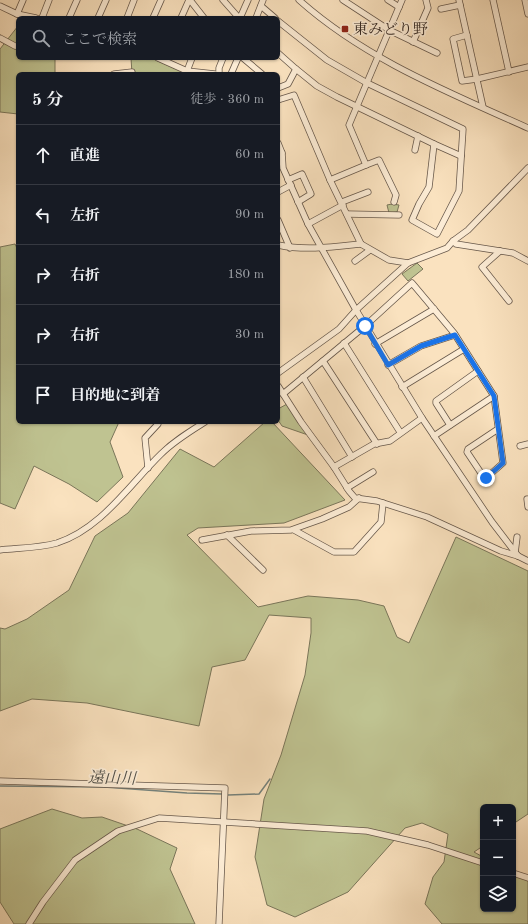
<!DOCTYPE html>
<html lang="ja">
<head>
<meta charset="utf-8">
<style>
  body { margin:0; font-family:"Old Standard TT","Noto Serif JP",serif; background:#242831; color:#f1f3f6 }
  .controls { position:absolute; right:12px; bottom:12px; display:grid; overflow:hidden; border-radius:6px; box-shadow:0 1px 3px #0004 }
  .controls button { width:36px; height:36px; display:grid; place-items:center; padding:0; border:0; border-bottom:1px solid #363941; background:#171b24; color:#f1f3f6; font:20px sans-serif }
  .stop { position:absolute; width:12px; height:12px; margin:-9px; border:3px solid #1a73e8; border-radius:50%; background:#fff }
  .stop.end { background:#1a73e8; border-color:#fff; box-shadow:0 1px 4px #0008 }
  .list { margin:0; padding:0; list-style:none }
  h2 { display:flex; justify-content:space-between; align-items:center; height:52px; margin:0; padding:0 16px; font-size:17px }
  h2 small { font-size:13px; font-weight:400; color:#9ea1a6 }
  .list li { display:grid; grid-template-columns:26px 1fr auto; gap:12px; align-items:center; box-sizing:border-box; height:60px; padding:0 16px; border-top:1px solid #363941 }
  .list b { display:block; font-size:15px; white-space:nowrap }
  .list em { font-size:13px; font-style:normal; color:#9ea1a6 }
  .icon { flex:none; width:22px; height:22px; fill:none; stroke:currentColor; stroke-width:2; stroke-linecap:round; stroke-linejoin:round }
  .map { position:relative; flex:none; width:528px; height:924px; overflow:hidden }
  .search { position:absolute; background:#171b24; box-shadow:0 1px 3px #0004; left:16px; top:16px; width:264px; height:44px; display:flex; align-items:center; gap:10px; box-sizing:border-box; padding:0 14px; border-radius:6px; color:#9ea1a6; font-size:15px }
  .panel { position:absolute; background:#171b24; box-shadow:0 1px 3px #0004; left:16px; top:72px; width:264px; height:352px; border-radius:6px }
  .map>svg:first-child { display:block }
  .green { fill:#bfc391; stroke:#7a765a }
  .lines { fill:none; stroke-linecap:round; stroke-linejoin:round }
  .stream { stroke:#75827c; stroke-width:1.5 }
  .minor-casing { stroke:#67584b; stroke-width:7 }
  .minor { stroke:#fcecd5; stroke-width:5.5 }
  .route { stroke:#1a73e8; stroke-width:5 }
  .poi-dot { fill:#8f2418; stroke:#fcecd5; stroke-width:1.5 }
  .labels { text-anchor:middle; stroke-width:3.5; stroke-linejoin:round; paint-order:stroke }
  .poi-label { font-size:15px; fill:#362a24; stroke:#fcecd5; text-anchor:start }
  .water-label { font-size:16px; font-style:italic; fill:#504f48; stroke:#fcecd5 }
</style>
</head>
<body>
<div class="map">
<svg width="528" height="924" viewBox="0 0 528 924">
  <rect width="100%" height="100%" fill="#fae2bf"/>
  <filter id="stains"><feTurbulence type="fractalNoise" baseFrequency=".005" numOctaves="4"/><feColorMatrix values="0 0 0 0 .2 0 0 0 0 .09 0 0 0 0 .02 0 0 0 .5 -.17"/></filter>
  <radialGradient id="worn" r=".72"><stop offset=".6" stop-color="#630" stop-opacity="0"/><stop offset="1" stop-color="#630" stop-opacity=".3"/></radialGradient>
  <!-- green -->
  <g class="green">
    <polygon points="18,26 18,58 55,58 55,74 18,74 18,114 0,112 0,49"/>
    <polygon points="131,58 151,58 174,68 197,74 132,74"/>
    <polygon points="392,204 399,205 397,212 389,213 387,205"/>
    <polygon points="15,244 18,250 18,422 119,422 110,442 123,477 97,502 69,484 34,466 15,509 0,503 0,247"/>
    <polygon points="417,263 423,269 408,281 402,274"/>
    <polygon points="287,404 308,435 282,426 278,420 278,409"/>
    <polygon points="265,422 272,422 345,500 284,523 198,528 187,535 258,607 308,596 358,600 384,606 397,637 409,643 456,537 528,571 528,814 513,824 513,807 483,807 483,846 474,852 483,857 483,909 513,909 513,873 528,880 528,924 442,924 425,904 433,877 444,862 448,834 422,823 405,828 348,892 295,917 267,905 255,857 264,799 281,755 305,675 311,633 311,618 269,615 245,660 212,667 199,726 87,703 32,699 0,711 0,628 5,629 27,619 69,590 95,536 128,513 180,449 214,467"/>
    <polygon points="52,809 82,818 102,817 137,829 177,848 170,869 195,924 14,924 0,902 0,829"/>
  </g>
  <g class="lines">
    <!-- stream -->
    <g class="stream">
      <polyline points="0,786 104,787 187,793 222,794"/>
      <polyline points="228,795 259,794 270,779"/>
    </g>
    <!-- minor casing -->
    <g class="minor-casing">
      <g id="minor">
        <polyline points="190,0 204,18"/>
        <polyline points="223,0 239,18"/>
        <path d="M299 0C365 59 448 92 528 128"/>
        <polyline points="343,0 389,30 437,53"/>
        <polyline points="388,0 399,7"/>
        <polyline points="459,0 483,107"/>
        <polyline points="493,0 509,72"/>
        <polyline points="525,0 528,14"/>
        <polyline points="0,6 17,14 36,18"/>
        <polyline points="261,6 275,18"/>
        <polyline points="441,9 460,5"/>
        <polyline points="17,14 23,0"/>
        <polyline points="42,18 49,0"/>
        <polyline points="69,18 77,0"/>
        <polyline points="98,18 106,0"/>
        <polyline points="127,18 134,0"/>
        <polyline points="153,18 161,0"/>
        <polyline points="181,18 189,0"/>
        <polyline points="240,18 248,0"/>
        <polyline points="256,18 263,0"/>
        <polyline points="278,21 327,60 367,83 463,129 459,191 437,234 412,220 419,204 429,187 434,144 337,97 317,86 296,69 288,84 278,88"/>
        <polyline points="467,35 453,39 462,81 477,79 528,67"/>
        <polyline points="0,38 15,46"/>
        <polyline points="413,42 428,8 426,0"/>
        <polyline points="278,53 296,69"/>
        <polyline points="158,58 187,71 215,74"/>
        <polyline points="243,58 262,74"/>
        <polyline points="187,71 192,58"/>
        <polyline points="114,74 132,72 132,74"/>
        <polyline points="219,74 219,68 223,58"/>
        <polyline points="231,74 238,58"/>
        <polyline points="278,100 294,95 330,180 361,244 389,260 408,263"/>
        <polyline points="278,143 282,153 278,157"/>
        <polyline points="434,144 461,156"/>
        <polyline points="415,150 418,136"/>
        <polyline points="282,153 283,168 308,224 356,310 422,418 492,522 518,556"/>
        <polyline points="288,180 302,174 311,194 298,202"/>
        <polyline points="330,180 366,165"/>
        <polyline points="278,192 291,185"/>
        <polyline points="342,202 368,192"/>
        <polyline points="394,202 396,195 379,160 366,165 349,125 402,0"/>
        <polyline points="347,214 399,215"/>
        <polyline points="278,220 290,248"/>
        <polyline points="308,224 343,205"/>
        <polyline points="453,241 456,244 513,253 528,261"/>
        <path d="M278 245C305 251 333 247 361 244"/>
        <polyline points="500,251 482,267 509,301"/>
        <polyline points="355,261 370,250"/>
        <polyline points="344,343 400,432"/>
        <polyline points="375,344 434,309"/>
        <polyline points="323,361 377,444"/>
        <polyline points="388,365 421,346 455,335"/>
        <polyline points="278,373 339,329 356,310 408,263 447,248 453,241 468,230 528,168"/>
        <polyline points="303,377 352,457"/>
        <polyline points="278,386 301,422 334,467 349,491 355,498 377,501 427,517 501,551 518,556 528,561"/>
        <polyline points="402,387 464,349"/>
        <polyline points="283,394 365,326 412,283 454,333 494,396 503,463 486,478 483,476 467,452 468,449 498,429"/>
        <polyline points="450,425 436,403 436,401 478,371"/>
        <polyline points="434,436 494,396"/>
        <polyline points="520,446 528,444"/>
        <polyline points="334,467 374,444 390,441 422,418"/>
        <polyline points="148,468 145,438 158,424 158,422"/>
        <polyline points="347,488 373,472"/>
        <polyline points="527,499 528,507"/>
        <polyline points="294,530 334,552 354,552 381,522 383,503"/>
        <polyline points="227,535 263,570"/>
        <polyline points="202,540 251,531 291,530 322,519 349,507 359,498"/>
        <path d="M0 550C19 548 39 548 57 543 101 529 129 485 161 454 174 441 189 432 205 422"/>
        <polyline points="515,553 517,537"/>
        <polyline points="0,781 225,788 219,924"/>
        <polyline points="513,873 528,878"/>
        <polyline points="29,924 43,902 75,860 118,831 159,818 367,831 428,845 483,863"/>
      </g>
    </g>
    <!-- minor -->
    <use href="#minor" class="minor"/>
  </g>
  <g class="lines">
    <!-- route -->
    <polyline class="route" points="365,326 388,365 421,346 455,335 494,396 503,463 486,478"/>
  </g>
  <!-- markers -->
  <rect class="poi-dot" x="341" y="25" width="8" height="8" rx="2"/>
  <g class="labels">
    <!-- poi labels -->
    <g class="poi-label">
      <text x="353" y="34">東みどり野</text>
    </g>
    <!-- water labels -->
    <g class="water-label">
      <text transform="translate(112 777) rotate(2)" y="6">遠山川</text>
    </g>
  </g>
  <rect width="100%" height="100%" filter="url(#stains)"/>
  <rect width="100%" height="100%" fill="url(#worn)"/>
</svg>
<div class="controls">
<button>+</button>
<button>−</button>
<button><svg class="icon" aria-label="layers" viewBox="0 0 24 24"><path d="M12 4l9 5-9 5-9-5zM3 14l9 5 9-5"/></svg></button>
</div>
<div class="stop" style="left:365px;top:326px"></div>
<div class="stop end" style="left:486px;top:478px"></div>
<div class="search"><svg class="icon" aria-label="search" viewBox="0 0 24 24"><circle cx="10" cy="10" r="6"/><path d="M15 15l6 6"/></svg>ここで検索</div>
<section class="panel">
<h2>5 分<small>徒歩 · 360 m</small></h2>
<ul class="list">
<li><svg class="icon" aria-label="ahead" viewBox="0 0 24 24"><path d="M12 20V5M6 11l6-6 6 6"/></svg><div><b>直進</b></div><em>60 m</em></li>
<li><svg class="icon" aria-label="left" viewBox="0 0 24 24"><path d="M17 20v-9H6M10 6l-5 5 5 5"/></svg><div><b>左折</b></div><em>90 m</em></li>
<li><svg class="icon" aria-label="right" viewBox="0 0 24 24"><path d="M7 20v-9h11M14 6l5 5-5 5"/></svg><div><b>右折</b></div><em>180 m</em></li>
<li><svg class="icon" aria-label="right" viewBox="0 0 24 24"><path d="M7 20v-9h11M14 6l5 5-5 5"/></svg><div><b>右折</b></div><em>30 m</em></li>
<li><svg class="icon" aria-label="arrive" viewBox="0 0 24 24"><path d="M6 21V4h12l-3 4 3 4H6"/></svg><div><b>目的地に到着</b></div></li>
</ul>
</section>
</div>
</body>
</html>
